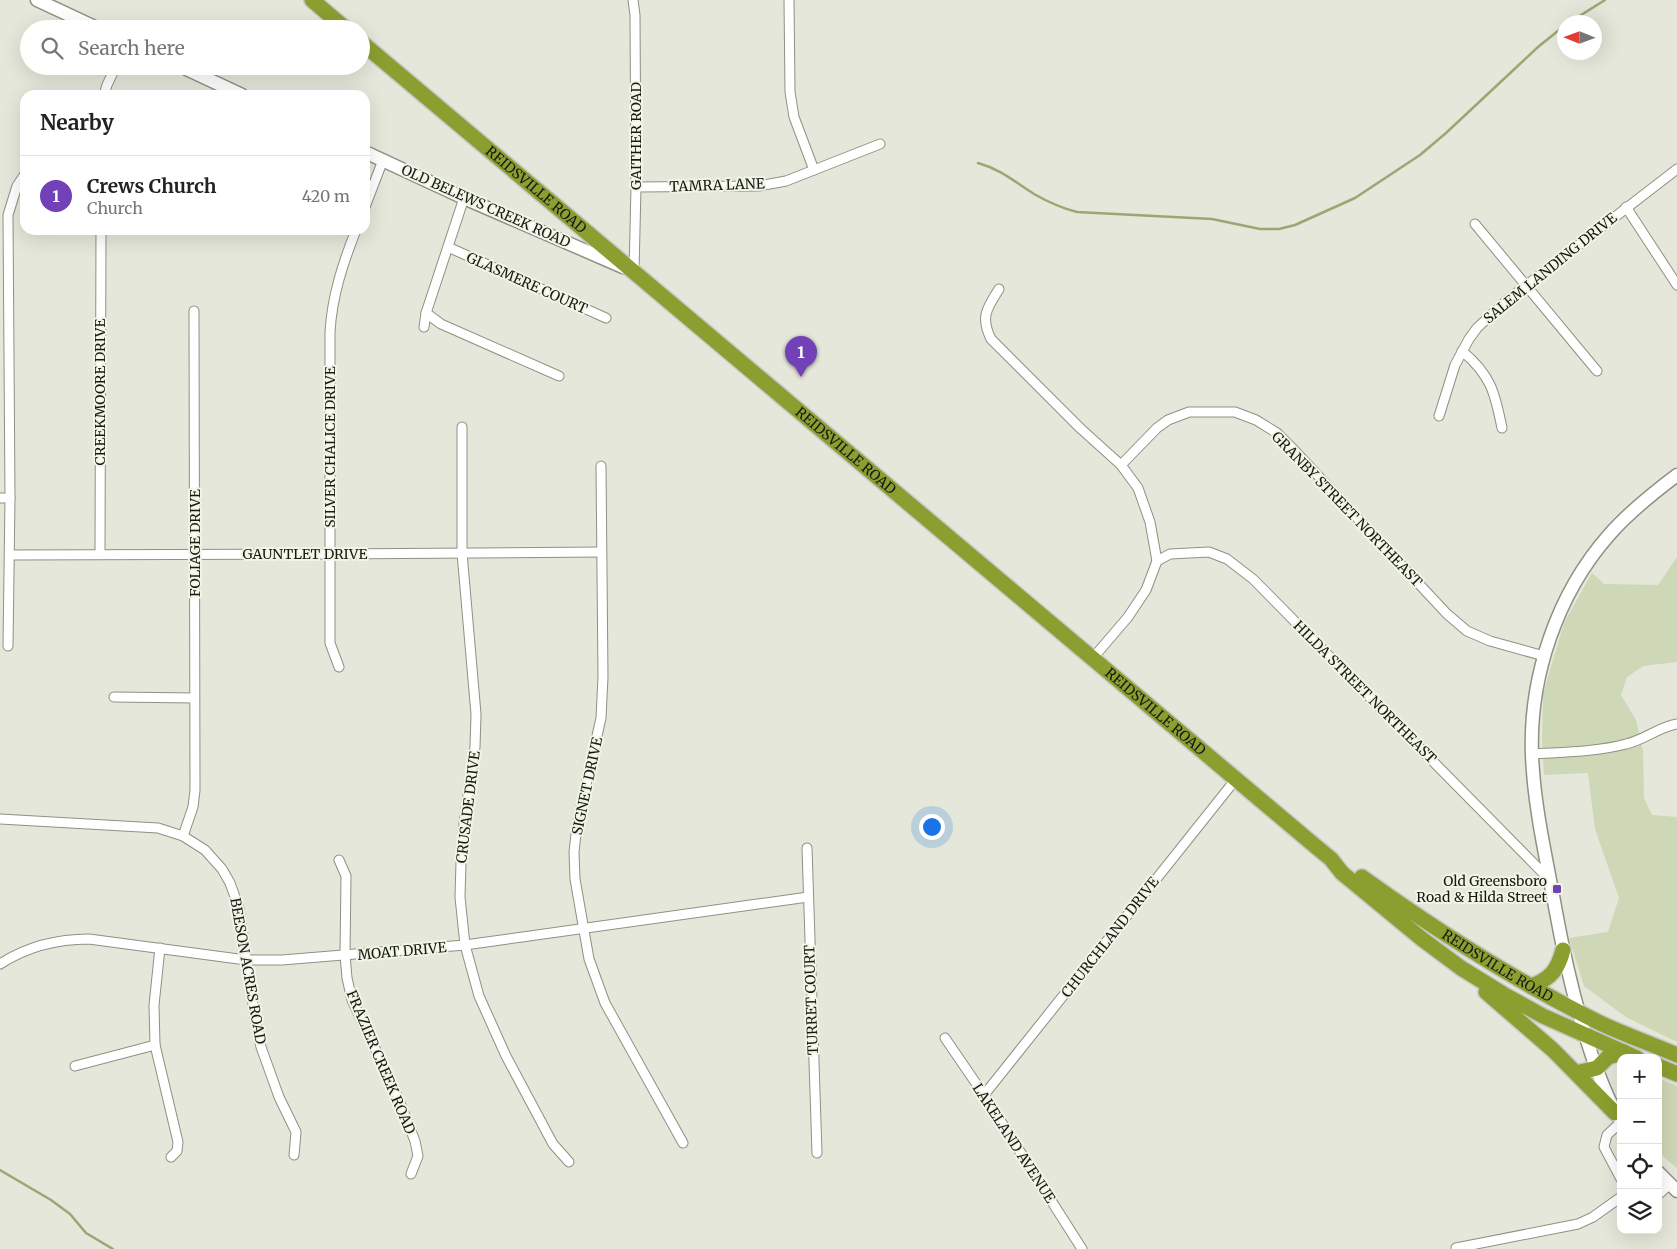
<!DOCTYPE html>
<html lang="en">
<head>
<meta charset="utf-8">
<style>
  body { margin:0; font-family:Merriweather,serif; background:#f2f2f2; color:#222 }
  .controls { position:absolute; right:15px; bottom:15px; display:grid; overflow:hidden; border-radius:10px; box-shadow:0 5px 20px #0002 }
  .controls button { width:45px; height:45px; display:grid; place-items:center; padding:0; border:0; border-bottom:1px solid #e0e0e0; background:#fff; color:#222; font:25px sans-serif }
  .compass { position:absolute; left:1557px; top:15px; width:45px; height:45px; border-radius:50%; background:#fff; box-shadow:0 5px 20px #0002; rotate:271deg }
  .you { position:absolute; left:931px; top:826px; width:18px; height:18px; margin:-12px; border:4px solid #fff; border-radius:50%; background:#1a73e8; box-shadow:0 0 0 8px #1a73e833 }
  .badge { display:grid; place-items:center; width:32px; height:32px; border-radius:50%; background:#7240b7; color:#fff; font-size:16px; font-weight:700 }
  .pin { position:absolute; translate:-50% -41px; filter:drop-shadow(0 1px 2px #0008) }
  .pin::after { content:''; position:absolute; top:26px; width:18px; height:15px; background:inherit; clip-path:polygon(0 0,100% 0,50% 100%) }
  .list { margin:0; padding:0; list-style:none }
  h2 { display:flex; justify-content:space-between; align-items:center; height:65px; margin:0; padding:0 20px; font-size:21px }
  h2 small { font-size:16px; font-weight:400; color:#767676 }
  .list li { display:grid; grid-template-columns:32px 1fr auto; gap:15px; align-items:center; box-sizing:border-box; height:80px; padding:0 20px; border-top:1px solid #e0e0e0 }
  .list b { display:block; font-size:19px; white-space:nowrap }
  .list p { margin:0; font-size:16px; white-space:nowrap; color:#767676 }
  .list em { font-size:16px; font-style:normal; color:#767676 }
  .icon { flex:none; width:28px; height:28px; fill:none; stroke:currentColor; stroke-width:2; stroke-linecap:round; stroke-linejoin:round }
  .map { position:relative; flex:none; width:1677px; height:1249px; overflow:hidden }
  .search { position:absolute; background:#fff; box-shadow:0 5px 20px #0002; left:20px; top:20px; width:350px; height:55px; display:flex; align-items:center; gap:12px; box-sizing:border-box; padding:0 18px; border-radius:28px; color:#767676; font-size:19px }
  .panel { position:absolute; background:#fff; box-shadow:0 5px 20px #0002; left:20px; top:90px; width:350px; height:145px; border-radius:15px }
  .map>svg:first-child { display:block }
  .green { fill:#ced7b6 }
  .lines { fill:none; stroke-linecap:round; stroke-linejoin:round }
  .stream { stroke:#9aa773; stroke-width:2.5 }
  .street-casing { stroke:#8e9184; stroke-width:11 }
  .secondary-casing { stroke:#8e9184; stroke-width:15 }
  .highway-casing { stroke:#c7c8c7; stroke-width:18 }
  .street { stroke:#fff; stroke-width:9 }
  .secondary { stroke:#fff; stroke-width:12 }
  .highway { stroke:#8a9f2f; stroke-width:15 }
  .poi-dot { fill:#7240b7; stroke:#f1f5e6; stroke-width:2 }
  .labels { text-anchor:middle; stroke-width:4; stroke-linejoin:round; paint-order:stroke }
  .street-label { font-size:14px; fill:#171914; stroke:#f1f5e6 }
  .poi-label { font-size:14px; fill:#171914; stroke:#f1f5e6; text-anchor:end }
</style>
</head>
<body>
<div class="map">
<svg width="1677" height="1249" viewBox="0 0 1677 1249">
  <rect width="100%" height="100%" fill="#e4e7d9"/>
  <!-- green -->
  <g class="green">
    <polygon points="1677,557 1677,662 1643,666 1627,677 1621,695 1636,720 1643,751 1644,798 1652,815 1677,817 1677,1042 1626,1017 1584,986 1569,938 1608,932 1619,898 1595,829 1588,773 1544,775 1542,741 1543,694 1564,623 1592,573 1604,584 1658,585"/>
    <polygon points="1658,1078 1677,1086 1677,1168 1658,1152"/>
  </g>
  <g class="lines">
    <!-- stream -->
    <g class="stream">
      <polyline points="1570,22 1605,0"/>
      <path d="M978 163C1000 169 1015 182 1034 194 1048 202 1061 208 1077 212L1212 219 1260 229H1279L1295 225 1355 198 1420 155 1446 133 1538 47 1564 26"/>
      <polyline points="0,1170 51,1200 70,1214 86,1233 113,1249"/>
    </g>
    <!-- street casing -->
    <g class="street-casing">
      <g id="street">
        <polyline points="633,0 635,15 636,187 634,272"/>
        <polyline points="789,0 790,92 794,117 814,170"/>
        <polyline points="104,95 107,85 116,66"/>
        <polyline points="636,187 759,186 786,181 880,144"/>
        <polyline points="365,207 383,160"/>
        <polyline points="1626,207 1677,285"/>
        <polyline points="1475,224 1597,371"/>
        <polyline points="448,247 606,318"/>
        <path d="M999 289C987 308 980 317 991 339L1080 428 1121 465 1138 488 1150 522 1157 561 1146 590 1128 617 1093 658"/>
        <polyline points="426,313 441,324 559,376"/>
        <polyline points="424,327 426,313 464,198"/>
        <path d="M1462 351C1491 375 1495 393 1502 428"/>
        <polyline points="1439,416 1455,365 1469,339 1477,328 1506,301 1677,169"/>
        <polyline points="462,427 462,553 476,714 475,747 464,823 461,862 460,897 465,945 479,996 506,1056 553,1144 569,1162"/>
        <polyline points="1121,465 1157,428 1168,420 1189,412 1235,412 1256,420 1277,433 1295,451 1447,614 1467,631 1490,641 1544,656"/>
        <polyline points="601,466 603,677 601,718 577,825 574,852 575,879 589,959 605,1003 683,1143"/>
        <polyline points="0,498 10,498"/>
        <polyline points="100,554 101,230"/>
        <polyline points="10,555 329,554 601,552"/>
        <polyline points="1157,561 1170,554 1209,552 1227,559 1253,579 1550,880"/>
        <polyline points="8,646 10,498 8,215 17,186 25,174"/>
        <path d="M339 667 330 643V332C332 296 343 263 356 230"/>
        <polyline points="114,697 194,698"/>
        <path d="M1532 754C1563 752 1596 752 1626 744 1644 740 1659 727 1677 724"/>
        <polyline points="0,819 158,828 183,836 205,850 222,869 230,883 239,908 255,1018 261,1047 279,1097 296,1132 294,1155"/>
        <polyline points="183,836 193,807 195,790 194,311"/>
        <polyline points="807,848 817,1153"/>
        <polyline points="339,860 346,876 345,955 347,978 352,1000 394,1088 415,1141 418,1156 411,1174"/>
        <polyline points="160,948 154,1005 155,1045 178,1142 177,1151 171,1157"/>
        <path d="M0 964C28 946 56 939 89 939L246 960H282L465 945 808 897"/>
        <polyline points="945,1038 984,1095 1082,1249"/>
        <polyline points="75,1066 155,1045"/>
        <polyline points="984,1095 1236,779"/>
        <polyline points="1621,1122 1607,1135 1604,1147 1621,1179"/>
        <polyline points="1658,1195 1670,1184"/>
        <polyline points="1456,1248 1578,1224 1593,1217 1621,1197"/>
      </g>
    </g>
    <!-- secondary casing -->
    <g class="secondary-casing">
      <g id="secondary">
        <polyline points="37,0 99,29"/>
        <polyline points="180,66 242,95"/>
        <polyline points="365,152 464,198 623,267"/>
        <path d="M1621 1121C1608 1101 1600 1078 1592 1056 1576 1009 1565 961 1556 912 1547 861 1534 808 1532 755 1529 677 1557 594 1609 535 1629 512 1653 493 1677 475"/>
        <polyline points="1658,1172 1677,1191"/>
      </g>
    </g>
    <!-- highway casing -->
    <g class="highway-casing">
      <g id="highway">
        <polyline points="312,0 346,29"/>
        <path id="s1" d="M361 42 1314 845 1331 859 1342 873 1422 939 1461 968 1503 994 1543 1016 1637 1058"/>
        <path id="s2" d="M1362 877C1437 931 1514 980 1596 1021 1622 1034 1650 1043 1677 1055"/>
        <path d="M1531 986C1551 979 1558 969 1563 950"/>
        <polyline points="1486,992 1553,1050 1615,1113"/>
        <polyline points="1658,1066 1677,1074"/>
        <polyline points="1576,1073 1597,1068 1608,1057 1624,1052"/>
      </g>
    </g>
    <!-- street -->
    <use href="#street" class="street"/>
    <!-- secondary -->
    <use href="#secondary" class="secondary"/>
    <!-- highway -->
    <use href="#highway" class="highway"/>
  </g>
  <!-- markers -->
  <rect class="poi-dot" x="1552" y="884" width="10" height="10" rx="2.5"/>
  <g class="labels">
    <!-- street labels -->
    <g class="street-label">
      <text transform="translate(636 136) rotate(-90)" y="5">GAITHER ROAD</text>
      <text transform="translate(717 185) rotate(-2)" y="5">TAMRA LANE</text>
      <text dy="5" stroke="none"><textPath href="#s1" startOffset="229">REIDSVILLE ROAD</textPath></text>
      <text transform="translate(486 206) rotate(24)" y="5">OLD BELEWS CREEK ROAD</text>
      <text transform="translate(1550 268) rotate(-39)" y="5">SALEM LANDING DRIVE</text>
      <text transform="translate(527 283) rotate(24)" y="5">GLASMERE COURT</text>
      <text transform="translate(100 392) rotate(-90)" y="5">CREEKMOORE DRIVE</text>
      <text transform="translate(330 447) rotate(-90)" y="5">SILVER CHALICE DRIVE</text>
      <text dy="5" stroke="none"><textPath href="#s1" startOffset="634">REIDSVILLE ROAD</textPath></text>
      <text transform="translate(1347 509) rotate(46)" y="5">GRANBY STREET NORTHEAST</text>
      <text transform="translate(195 543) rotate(-90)" y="5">FOLIAGE DRIVE</text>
      <text x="305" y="559">GAUNTLET DRIVE</text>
      <text transform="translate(1365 692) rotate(45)" y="5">HILDA STREET NORTHEAST</text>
      <text dy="5" stroke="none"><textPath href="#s1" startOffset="1039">REIDSVILLE ROAD</textPath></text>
      <text transform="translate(587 786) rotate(-78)" y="5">SIGNET DRIVE</text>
      <text transform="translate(468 807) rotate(-83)" y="5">CRUSADE DRIVE</text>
      <text transform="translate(1110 937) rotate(-52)" y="5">CHURCHLAND DRIVE</text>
      <text transform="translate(402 951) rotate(-5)" y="5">MOAT DRIVE</text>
      <text dy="5" stroke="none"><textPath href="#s2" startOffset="162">REIDSVILLE ROAD</textPath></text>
      <text transform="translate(248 971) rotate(80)" y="5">BEESON ACRES ROAD</text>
      <text transform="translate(811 1000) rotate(-92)" y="5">TURRET COURT</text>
      <text transform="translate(381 1062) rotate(67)" y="5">FRAZIER CREEK ROAD</text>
      <text transform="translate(1014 1143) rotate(57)" y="5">LAKELAND AVENUE</text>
    </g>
    <!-- poi labels -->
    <g class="poi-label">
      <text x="1547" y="886">Old Greensboro<tspan x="1547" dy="16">Road &amp; Hilda Street</tspan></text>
    </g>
  </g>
</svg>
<div class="controls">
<button>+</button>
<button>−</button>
<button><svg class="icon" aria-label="locate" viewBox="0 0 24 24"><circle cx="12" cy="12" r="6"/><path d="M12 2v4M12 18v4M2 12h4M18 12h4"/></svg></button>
<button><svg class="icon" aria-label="layers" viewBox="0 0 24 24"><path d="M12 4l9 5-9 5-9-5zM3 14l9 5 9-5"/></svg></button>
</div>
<svg class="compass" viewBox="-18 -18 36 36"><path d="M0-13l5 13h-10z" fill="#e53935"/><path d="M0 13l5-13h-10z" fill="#767676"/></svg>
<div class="you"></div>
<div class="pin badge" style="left:801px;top:377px">1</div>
<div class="search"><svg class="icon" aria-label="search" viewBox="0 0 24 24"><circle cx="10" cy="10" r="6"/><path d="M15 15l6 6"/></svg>Search here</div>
<section class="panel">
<h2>Nearby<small></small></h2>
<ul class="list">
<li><span class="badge">1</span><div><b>Crews Church</b><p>Church</p></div><em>420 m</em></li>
</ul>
</section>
</div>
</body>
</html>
